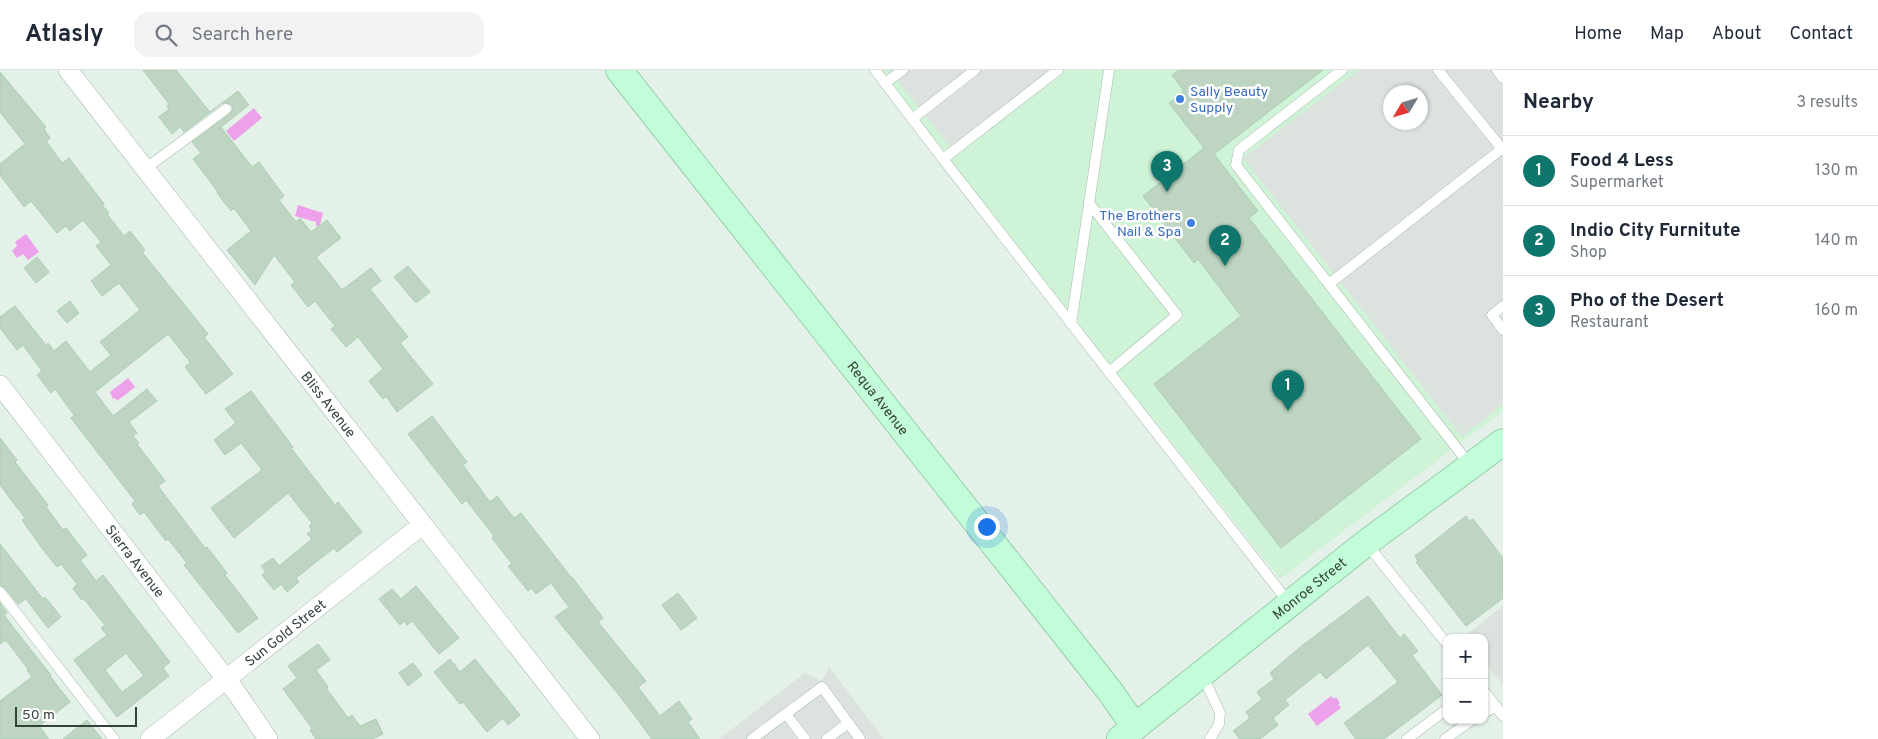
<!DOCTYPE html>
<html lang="en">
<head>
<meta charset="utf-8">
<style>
  body { margin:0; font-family:Overpass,sans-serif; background:#f2f2f3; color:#1f2937 }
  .controls { position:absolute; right:15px; bottom:15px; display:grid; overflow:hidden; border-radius:10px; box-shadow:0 1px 4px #0004 }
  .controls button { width:45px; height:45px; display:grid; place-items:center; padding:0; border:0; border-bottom:1px solid #e0e1e3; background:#fff; color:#1f2937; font:25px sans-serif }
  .compass { position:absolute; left:1383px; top:15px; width:45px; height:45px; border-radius:50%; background:#fff; box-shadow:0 1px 4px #0004; rotate:232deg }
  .scale { position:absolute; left:15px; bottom:12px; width:122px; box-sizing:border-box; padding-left:5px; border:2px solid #344338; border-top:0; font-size:14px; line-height:18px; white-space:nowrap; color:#344338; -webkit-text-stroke:4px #fff; paint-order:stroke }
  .you { position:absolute; left:986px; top:456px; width:18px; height:18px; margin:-12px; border:4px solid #fff; border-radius:50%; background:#1a73e8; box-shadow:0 0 0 8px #1a73e833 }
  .badge { display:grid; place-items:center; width:32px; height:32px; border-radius:50%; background:#0f766e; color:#fff; font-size:16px; font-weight:700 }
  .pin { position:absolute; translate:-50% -41px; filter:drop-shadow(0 1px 2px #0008) }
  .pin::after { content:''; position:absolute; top:26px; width:18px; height:15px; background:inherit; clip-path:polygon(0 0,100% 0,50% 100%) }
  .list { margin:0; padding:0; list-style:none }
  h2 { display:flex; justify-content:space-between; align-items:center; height:65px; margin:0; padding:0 20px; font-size:21px }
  h2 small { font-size:16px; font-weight:400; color:#747a83 }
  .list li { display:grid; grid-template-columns:32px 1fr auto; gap:15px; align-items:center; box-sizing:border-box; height:70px; padding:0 20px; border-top:1px solid #e0e1e3 }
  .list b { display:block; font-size:19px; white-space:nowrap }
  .list p { margin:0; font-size:16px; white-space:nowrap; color:#747a83 }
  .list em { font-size:16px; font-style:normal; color:#747a83 }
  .icon { flex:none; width:28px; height:28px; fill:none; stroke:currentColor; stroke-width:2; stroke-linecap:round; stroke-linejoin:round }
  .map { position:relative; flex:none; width:1503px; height:669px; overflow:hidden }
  header { display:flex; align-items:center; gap:30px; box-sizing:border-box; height:70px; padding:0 25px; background:#fff; border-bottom:1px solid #e0e1e3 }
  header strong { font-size:24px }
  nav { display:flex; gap:28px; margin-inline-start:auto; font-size:18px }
  .search { width:350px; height:45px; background:#f2f2f3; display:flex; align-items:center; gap:12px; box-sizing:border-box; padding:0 18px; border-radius:15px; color:#747a83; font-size:19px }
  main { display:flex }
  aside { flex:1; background:#fff }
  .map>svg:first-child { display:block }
  .commercial { fill:#cff3d6; fill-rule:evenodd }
  .parking { fill:#dce2dd; fill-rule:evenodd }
  .water { fill:#eda1ea }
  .building { fill:#bdd5c2; stroke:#adcdb5; fill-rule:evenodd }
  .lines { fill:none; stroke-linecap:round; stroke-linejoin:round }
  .lane-casing { stroke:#a7bcad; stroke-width:11 }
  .street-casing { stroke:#a7bcad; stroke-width:20 }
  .secondary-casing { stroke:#95d0aa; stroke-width:28 }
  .lane { stroke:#fff; stroke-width:10 }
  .street { stroke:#fff; stroke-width:19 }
  .secondary { stroke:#c2fcd9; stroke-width:26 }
  .shop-dot { fill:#3f7fe0; stroke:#fff; stroke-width:2 }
  .labels { text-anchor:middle; stroke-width:5; stroke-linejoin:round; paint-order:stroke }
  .shop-label { font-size:14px; fill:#366cbe; stroke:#fff; text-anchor:start }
  .street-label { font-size:14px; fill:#344338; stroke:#fff }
</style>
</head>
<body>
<header>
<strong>Atlasly</strong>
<div class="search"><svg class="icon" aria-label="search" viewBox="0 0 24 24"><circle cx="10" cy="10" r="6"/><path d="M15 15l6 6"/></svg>Search here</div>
<nav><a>Home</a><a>Map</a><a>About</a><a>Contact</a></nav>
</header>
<main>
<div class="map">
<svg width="1503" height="669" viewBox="0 0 1503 669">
  <rect width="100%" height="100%" fill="#e4f1e8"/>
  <!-- commercial -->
  <path class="commercial" d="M874 0H1503V341L1280 509 1138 330 1032 203ZM1390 22H1420V52H1390Z"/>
  <!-- parking -->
  <g class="parking">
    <polygon points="889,0 1053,0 954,82"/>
    <path d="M1359 0H1503V334L1462 367 1243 88ZM1390 22H1420V52H1390Z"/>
    <polygon points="1503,536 1503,615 1484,591 1484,568 1466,568 1465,566"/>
    <polygon points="829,597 884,669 719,669 805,603 822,611"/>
  </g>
  <!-- water -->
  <g class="water">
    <polygon points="254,38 262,48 234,71 226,61"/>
    <polygon points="298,135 323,143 320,155 316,156 316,152 295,146"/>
    <polygon points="26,164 39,182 28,190 23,184 17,188 12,181 17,176 15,172"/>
    <polygon points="128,308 135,317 117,331 115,328 113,329 110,322"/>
    <polygon points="1331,626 1334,629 1336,627 1340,633 1338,634 1341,638 1317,656 1308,644"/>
  </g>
  <!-- building -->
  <g class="building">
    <polygon points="143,0 176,0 210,42 238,21 249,35 221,57 252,97 259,92 284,126 279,130 296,152 300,148 311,162 327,150 341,168 316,187 342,220 371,198 381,211 370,219 408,267 400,273 433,314 397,342 386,326 383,329 369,311 383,299 358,267 346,277 331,259 335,256 315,231 308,237 291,215 295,212 274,185 255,215 227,180 251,161 234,138 231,141 217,123 218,122 193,89 201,83 192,72 230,44 233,39 232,35 228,33 222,33 184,62 180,57 172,64 159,47 169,39 167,36 169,34"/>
    <polygon points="1179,0 1323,0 1214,84 1258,141 1249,148 1421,369 1281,478 1154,314 1241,246 1198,189 1194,193 1143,126 1204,78 1169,33 1184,21 1172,5"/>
    <polygon points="0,2 46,57 44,59 50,68 46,71 62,93 69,88 104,134 102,135 109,143 107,144 124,166 130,161 145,180 142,182 208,264 204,267 233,304 206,324 185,297 190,292 168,264 95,322 113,346 147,319 157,331 129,352 137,363 133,366 139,373 137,374 165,411 158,416 205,478 207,477 227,503 225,505 258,548 238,563 184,495 187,493 168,469 166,471 144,442 140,445 132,434 135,431 71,348 74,345 55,319 51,323 37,305 42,301 23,275 17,280 0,258 0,247 15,236 46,275 48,273 54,281 66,271 90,302 111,285 100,272 140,240 119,213 102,226 91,211 111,195 96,176 101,172 83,150 70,161 66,156 57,163 31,131 24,137 0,105 0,94 25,74 0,42"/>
    <polygon points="37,187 49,202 36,213 24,198"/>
    <polygon points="408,196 430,222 416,233 394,207"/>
    <polygon points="70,231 79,243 67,253 57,241"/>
    <polygon points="251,321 293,377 291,378 335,435 338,432 362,462 337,482 334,478 296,508 299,512 287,522 281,514 274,520 262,505 266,502 261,496 273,488 279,496 312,469 307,464 312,460 309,456 312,453 288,423 234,468 211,438 262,400 241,373 225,385 214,370 236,353 225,339"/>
    <polygon points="432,346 467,392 463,395 490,432 497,426 514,448 521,443 571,507 572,507 603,548 598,552 646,611 638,617 660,646 679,631 692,649 688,652 700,669 652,669 623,630 555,547 569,537 551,513 536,524 532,518 528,521 508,496 512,494 492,468 494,466 466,430 462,434 408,364"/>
    <path d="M0 368 17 390 15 392 48 435 46 437 63 460 66 458 87 485 80 490 96 511 103 505 170 592 163 598 169 606 117 647 74 590 107 565 101 558 105 555 83 528 82 530 73 519 77 514 61 494 57 497 41 477 22 450 25 448 0 415ZM126 583 144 606 122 622 105 600Z"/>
    <polygon points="1466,446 1469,451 1473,449 1503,488 1503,528 1466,556 1416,492 1418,491 1415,486"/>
    <polygon points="0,474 43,529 45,527 61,547 48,558 26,529 18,534 5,518 0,515"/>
    <polygon points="416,516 459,568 439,584 412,551 407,555 404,551 400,555 379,529 392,519 401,529"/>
    <polygon points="678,523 697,548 681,560 662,535"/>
    <polygon points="1368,526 1400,568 1404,564 1418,581 1412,585 1442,625 1384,669 1356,669 1344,653 1398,612 1368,575 1326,609 1320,602 1285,630 1289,635 1273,648 1278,655 1260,669 1240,669 1233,661 1250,648 1246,642 1262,629 1257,622 1274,609 1270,603 1299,578"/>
    <polygon points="0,533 7,543 4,545 16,561 51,605 50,606 70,632 39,656 49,669 0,669 0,631 32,607 27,600 28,599 6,570 0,574"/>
    <polygon points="318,574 330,590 316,600 328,617 326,618 348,648 352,645 360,656 376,649 383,664 372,669 316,669 310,660 312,658 283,619 297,608 288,596"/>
    <polygon points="450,589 460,602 475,589 520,645 508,655 503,648 487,662 463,632 460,634 434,602"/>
    <polygon points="413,593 422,605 408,616 399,603"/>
    <polygon points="87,650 102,669 63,669"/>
  </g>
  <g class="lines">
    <!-- lane casing -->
    <g class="lane-casing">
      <g id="lane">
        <polyline points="875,0 943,89 1058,0"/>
        <polyline points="1342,0 1239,80 1236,95 1470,395"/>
        <polyline points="1438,0 1503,80"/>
        <polyline points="1497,0 1503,8"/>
        <polyline points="885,13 903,0"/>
        <polyline points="912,49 975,0"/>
        <polyline points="943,89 1289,533"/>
        <polyline points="145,99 226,39"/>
        <polyline points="1089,133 1177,245 1109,302"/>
        <polyline points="1329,214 1503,78"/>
        <polyline points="1503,236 1492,245 1503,260"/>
        <polyline points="1071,254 1109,0"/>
        <polyline points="1366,473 1447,574"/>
        <polyline points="0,522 114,669"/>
        <polyline points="1202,604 1220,643 1219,654 1210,669"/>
        <polyline points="1484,621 1503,646"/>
        <polyline points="1484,643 1496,636"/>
        <polyline points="786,644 805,669"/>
        <polyline points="752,669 822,617 860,669"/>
        <polyline points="827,669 848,653"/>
        <polyline points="1407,669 1447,639"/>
        <polyline points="1445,669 1472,650"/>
      </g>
    </g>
    <!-- street casing -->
    <g class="street-casing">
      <g id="street">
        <path id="s1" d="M68 0 590 669"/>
        <path id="s2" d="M0 315 236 622 268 669"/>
        <path id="s3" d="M150 669 422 455"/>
      </g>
    </g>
    <!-- secondary casing -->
    <g class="secondary-casing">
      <g id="secondary">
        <path id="s4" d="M619 0 1109 620 1135 657"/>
        <path id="s5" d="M1120 669 1366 473 1503 372"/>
      </g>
    </g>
    <!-- lane -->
    <use href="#lane" class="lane"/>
    <!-- street -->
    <use href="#street" class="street"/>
    <!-- secondary -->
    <use href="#secondary" class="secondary"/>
  </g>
  <!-- markers -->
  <g class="shop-dot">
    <circle cx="1180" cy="29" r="5"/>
    <circle cx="1191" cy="153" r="5"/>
  </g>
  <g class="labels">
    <!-- shop labels -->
    <g class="shop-label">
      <text x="1190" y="26">Sally Beauty<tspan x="1190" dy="16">Supply</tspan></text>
      <text x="1181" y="150" text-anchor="end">The Brothers<tspan x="1181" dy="16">Nail &amp; Spa</tspan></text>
    </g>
    <!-- street labels -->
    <g class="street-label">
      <text dy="5" stroke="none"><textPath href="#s4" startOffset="418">Requa Avenue</textPath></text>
      <text dy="5" stroke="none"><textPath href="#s1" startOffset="424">Bliss Avenue</textPath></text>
      <text dy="5" stroke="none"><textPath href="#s2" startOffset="222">Sierra Avenue</textPath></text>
      <text dy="5" stroke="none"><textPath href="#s5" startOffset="242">Monroe Street</textPath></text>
      <text dy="5" stroke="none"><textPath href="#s3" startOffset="172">Sun Gold Street</textPath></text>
    </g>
  </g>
</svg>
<div class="controls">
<button>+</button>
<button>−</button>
</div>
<svg class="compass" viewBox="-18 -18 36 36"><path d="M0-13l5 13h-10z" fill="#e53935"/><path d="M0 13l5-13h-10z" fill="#747a83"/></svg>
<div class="scale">50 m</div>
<div class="you"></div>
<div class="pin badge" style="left:1288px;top:341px">1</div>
<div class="pin badge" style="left:1225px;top:196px">2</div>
<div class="pin badge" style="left:1167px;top:122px">3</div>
</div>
<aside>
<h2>Nearby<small>3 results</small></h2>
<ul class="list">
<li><span class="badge">1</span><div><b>Food 4 Less</b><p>Supermarket</p></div><em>130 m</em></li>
<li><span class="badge">2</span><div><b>Indio City Furnitute</b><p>Shop</p></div><em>140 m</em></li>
<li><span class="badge">3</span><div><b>Pho of the Desert</b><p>Restaurant</p></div><em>160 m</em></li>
</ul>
</aside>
</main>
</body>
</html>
